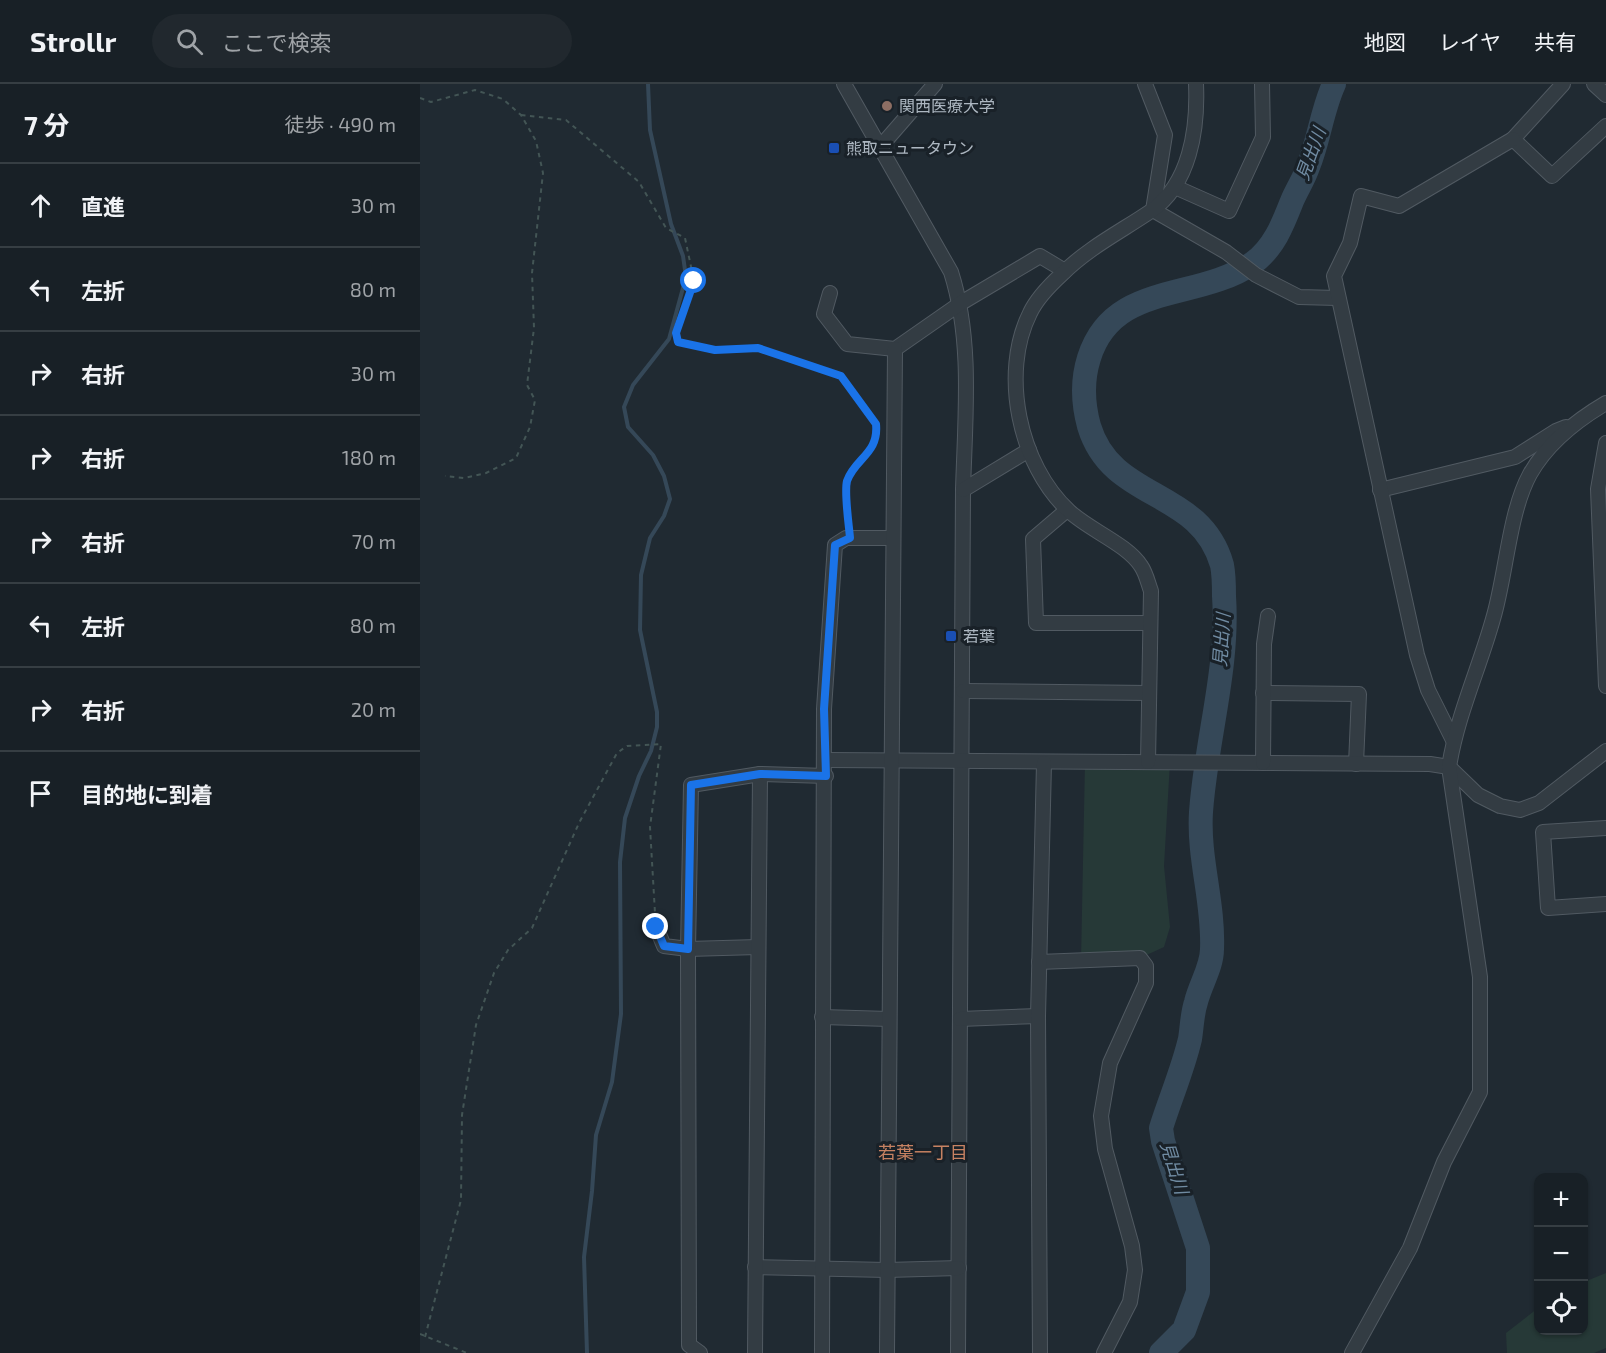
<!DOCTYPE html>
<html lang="ja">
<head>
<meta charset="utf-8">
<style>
  body { margin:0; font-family:"Exo 2","Noto Sans JP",sans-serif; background:#21282e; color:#f1f3f6 }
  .controls { position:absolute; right:18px; bottom:18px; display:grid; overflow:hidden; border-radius:12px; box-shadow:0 2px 4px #0004 }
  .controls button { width:54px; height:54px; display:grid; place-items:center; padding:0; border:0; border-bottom:2px solid #363e43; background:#182026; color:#f1f3f6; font:30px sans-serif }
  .stop { position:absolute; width:18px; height:18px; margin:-14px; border:4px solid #1a73e8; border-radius:50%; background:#fff }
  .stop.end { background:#1a73e8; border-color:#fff; box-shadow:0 2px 6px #0008 }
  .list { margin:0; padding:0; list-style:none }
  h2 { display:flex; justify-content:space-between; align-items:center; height:78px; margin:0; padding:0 24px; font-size:26px }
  h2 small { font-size:20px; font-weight:400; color:#9fa3a7 }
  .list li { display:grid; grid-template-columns:39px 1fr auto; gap:18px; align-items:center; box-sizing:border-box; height:84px; padding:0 24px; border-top:2px solid #363e43 }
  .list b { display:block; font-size:22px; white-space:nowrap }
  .list em { font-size:20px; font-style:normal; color:#9fa3a7 }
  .icon { flex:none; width:33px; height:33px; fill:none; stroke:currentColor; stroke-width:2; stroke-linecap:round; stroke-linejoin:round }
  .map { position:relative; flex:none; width:1186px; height:1269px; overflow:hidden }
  header { display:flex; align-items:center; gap:36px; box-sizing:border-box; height:84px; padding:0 30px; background:#182026; border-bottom:2px solid #363e43 }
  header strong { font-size:28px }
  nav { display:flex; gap:33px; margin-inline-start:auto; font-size:21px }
  .search { width:420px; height:54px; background:#21282e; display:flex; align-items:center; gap:15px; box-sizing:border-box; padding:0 21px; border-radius:33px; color:#9fa3a7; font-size:22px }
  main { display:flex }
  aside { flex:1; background:#182026 }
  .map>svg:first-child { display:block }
  .green { fill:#263937 }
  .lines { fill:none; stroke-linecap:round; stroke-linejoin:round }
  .stream { stroke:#354858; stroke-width:4 }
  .river { stroke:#354858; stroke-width:24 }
  .minor-casing { stroke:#515a62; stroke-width:16 }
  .path { stroke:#435555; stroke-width:2; stroke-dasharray:4.5 4.5; stroke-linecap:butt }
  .minor { stroke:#333c43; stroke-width:14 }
  .route { stroke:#1a73e8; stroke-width:8 }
  .education-dot { fill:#8d6e63; stroke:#192128; stroke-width:2 }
  .transit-dot { fill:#1a4fb4; stroke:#192128; stroke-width:2 }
  .labels { text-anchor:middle; stroke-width:6; stroke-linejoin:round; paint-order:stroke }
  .poi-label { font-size:16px; fill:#adb7c1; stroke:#192128; text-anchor:start }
  .water-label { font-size:18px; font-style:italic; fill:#708ba2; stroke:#192128 }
  .neighbourhood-label { font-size:18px; fill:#c78262; stroke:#192128 }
</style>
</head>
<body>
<header>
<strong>Strollr</strong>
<div class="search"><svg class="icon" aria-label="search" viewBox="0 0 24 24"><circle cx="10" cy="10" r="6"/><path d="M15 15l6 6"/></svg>ここで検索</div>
<nav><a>地図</a><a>レイヤ</a><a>共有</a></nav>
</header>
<main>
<aside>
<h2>7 分<small>徒歩 · 490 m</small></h2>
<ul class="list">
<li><svg class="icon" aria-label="ahead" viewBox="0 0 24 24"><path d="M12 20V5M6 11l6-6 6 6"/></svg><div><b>直進</b></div><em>30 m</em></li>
<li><svg class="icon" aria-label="left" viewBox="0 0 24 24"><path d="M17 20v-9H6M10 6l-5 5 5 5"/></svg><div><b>左折</b></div><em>80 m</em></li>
<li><svg class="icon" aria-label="right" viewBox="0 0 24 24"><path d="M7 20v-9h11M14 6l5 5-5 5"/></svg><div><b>右折</b></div><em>30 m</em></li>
<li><svg class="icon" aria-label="right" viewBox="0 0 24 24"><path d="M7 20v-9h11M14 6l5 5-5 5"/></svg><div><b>右折</b></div><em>180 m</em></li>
<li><svg class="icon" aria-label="right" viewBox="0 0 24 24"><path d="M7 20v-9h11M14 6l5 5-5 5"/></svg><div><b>右折</b></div><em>70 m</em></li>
<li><svg class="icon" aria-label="left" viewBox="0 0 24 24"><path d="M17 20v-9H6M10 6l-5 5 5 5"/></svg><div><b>左折</b></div><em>80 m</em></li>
<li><svg class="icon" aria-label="right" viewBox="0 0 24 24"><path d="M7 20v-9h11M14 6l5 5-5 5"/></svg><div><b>右折</b></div><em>20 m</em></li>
<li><svg class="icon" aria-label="arrive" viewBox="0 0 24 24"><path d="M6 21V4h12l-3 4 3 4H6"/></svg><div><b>目的地に到着</b></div></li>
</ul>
</aside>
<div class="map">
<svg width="1186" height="1269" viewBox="0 0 1186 1269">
  <rect width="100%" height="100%" fill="#202a32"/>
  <!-- green -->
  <g class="green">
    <polygon points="665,678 750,678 744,782 750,843 744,863 720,874 661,876"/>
    <polygon points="1186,1189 1186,1264 1174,1269 1087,1269 1086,1249 1118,1224 1118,1246 1164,1246 1164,1198"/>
  </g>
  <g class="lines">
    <!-- stream -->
    <polyline class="stream" points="167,1269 164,1173 172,1107 176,1051 192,998 201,930 200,778 205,734 219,692 231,667 237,643 237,628 220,546 221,491 230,454 244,432 250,415 244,392 233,371 208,343 204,323 213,301 249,255 266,193 263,172 251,140 230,46 228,0"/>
    <!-- river -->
    <path class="river" d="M741 1269 764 1246 778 1208V1164L743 1057 741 1044C750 1015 763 985 770 955 772 943 772 930 776 918 780 901 792 883 792 865 794 819 778 774 781 728 786 656 809 584 804 512 804 502 804 491 802 481 780 403 692 419 669 342 663 320 662 296 669 274 693 197 776 218 833 179 854 164 863 140 872 117 877 105 884 95 888 83 899 56 902 26 914 0"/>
    <!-- minor casing -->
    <g class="minor-casing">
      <g id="minor">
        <path d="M424 0 531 188C553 257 545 334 543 406L538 1269"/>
        <polyline points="725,0 745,51 733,126"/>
        <polyline points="1143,0 1093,55 1132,92 1186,42"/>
        <polyline points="1174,0 1186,11"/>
        <polyline points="461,62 515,0"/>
        <polyline points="755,103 809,127 843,53 842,0"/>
        <polyline points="733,126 806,168 836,191 879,213 917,214"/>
        <polyline points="410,209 404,230 427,260 475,265 541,219 620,172 645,187"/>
        <polyline points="1186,359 1178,405 1186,602"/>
        <polyline points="543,406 609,366"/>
        <polyline points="960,406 1095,373 1136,347 1146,343"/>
        <polyline points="647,426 613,455 616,539 730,539"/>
        <polyline points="543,607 729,609"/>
        <polyline points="843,609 939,610 936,680"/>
        <polyline points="1033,656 1008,606 997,571 914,192 930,159 941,112 979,122 1093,55"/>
        <polyline points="406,676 1010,680 1029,683 1058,711 1080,722 1100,726 1119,719 1186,667"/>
        <path d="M728 678 731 507C728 499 726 489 721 482 707 460 669 446 649 427 599 381 580 289 610 229 617 214 630 201 642 190 668 164 700 148 731 127 770 100 778 45 776 0"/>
        <polyline points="843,679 844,560 848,532"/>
        <polyline points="1186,744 1123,748 1128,824 1186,820"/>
        <polyline points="236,843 244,862 268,865 338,863"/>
        <polyline points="619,878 720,874 726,882 726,899 690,979 681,1032 685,1065 712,1162 715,1186 710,1218 684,1269"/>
        <polyline points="402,933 469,935"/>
        <polyline points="540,935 618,932"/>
        <polyline points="335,1183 467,1186 539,1184"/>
        <polyline points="280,1269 269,1261 268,865 271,701 340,690 406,692"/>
        <polyline points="335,1269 340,690"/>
        <polyline points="402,1269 404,625 415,461 426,454 473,454"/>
        <polyline points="467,1269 475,265"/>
        <polyline points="620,1269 618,932 624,679"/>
        <path d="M932 1269 990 1164 1024 1078 1060 1008V893L1029 683C1037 632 1059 585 1073 535 1086 492 1089 428 1110 390 1127 360 1157 336 1186 319"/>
      </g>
    </g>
    <!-- path -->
    <g class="path">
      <polyline points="0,14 11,18 55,6 83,15 101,31 116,57 123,89 112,189 114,244 107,301 115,316 110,343 96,374 66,389 44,394 25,392"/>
      <path d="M101 31 146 36 219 98 246 144 265 154 274 197 256 249 258 259 295 266 338 264 421 292 455 340C460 372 434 374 427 397 424 409 429 428 429 440"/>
      <polyline points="0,1250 47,1269"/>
      <polyline points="5,1253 41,1116 42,1031 56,941 74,889 88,866 112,844 159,739 197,669 207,662 241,660 230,743 235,829"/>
    </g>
    <!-- minor -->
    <use href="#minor" class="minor"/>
  </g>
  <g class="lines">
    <!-- route -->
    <path class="route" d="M236 843 244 862 268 865 271 701 340 690 406 692 404 625 415 461 430 454C429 441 424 409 427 397 435 374 459 370 456 340L421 292 338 264 295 266 258 258 256 249 274 197"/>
  </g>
  <!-- markers -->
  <circle class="education-dot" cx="467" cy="22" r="6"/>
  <g class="transit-dot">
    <rect x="408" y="58" width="12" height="12" rx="3"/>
    <rect x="525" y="546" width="12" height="12" rx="3"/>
  </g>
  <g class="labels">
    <!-- poi labels -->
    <g class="poi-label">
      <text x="479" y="28">関西医療大学</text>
      <text x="426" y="70">熊取ニュータウン</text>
      <text x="543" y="558">若葉</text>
    </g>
    <!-- water labels -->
    <g class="water-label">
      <text transform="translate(891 70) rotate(-70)" y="6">見出川</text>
      <text transform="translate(802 556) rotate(-86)" y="6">見出川</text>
      <text transform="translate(754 1084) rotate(73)" y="6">見出川</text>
    </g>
    <!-- neighbourhood labels -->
    <g class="neighbourhood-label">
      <text x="503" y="1075">若葉一丁目</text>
    </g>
  </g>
</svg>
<div class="controls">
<button>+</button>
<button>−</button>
<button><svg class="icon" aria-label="locate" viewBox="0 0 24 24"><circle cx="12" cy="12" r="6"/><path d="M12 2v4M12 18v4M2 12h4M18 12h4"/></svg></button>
</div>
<div class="stop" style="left:274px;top:197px"></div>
<div class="stop end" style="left:236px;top:843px"></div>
</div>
</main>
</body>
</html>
